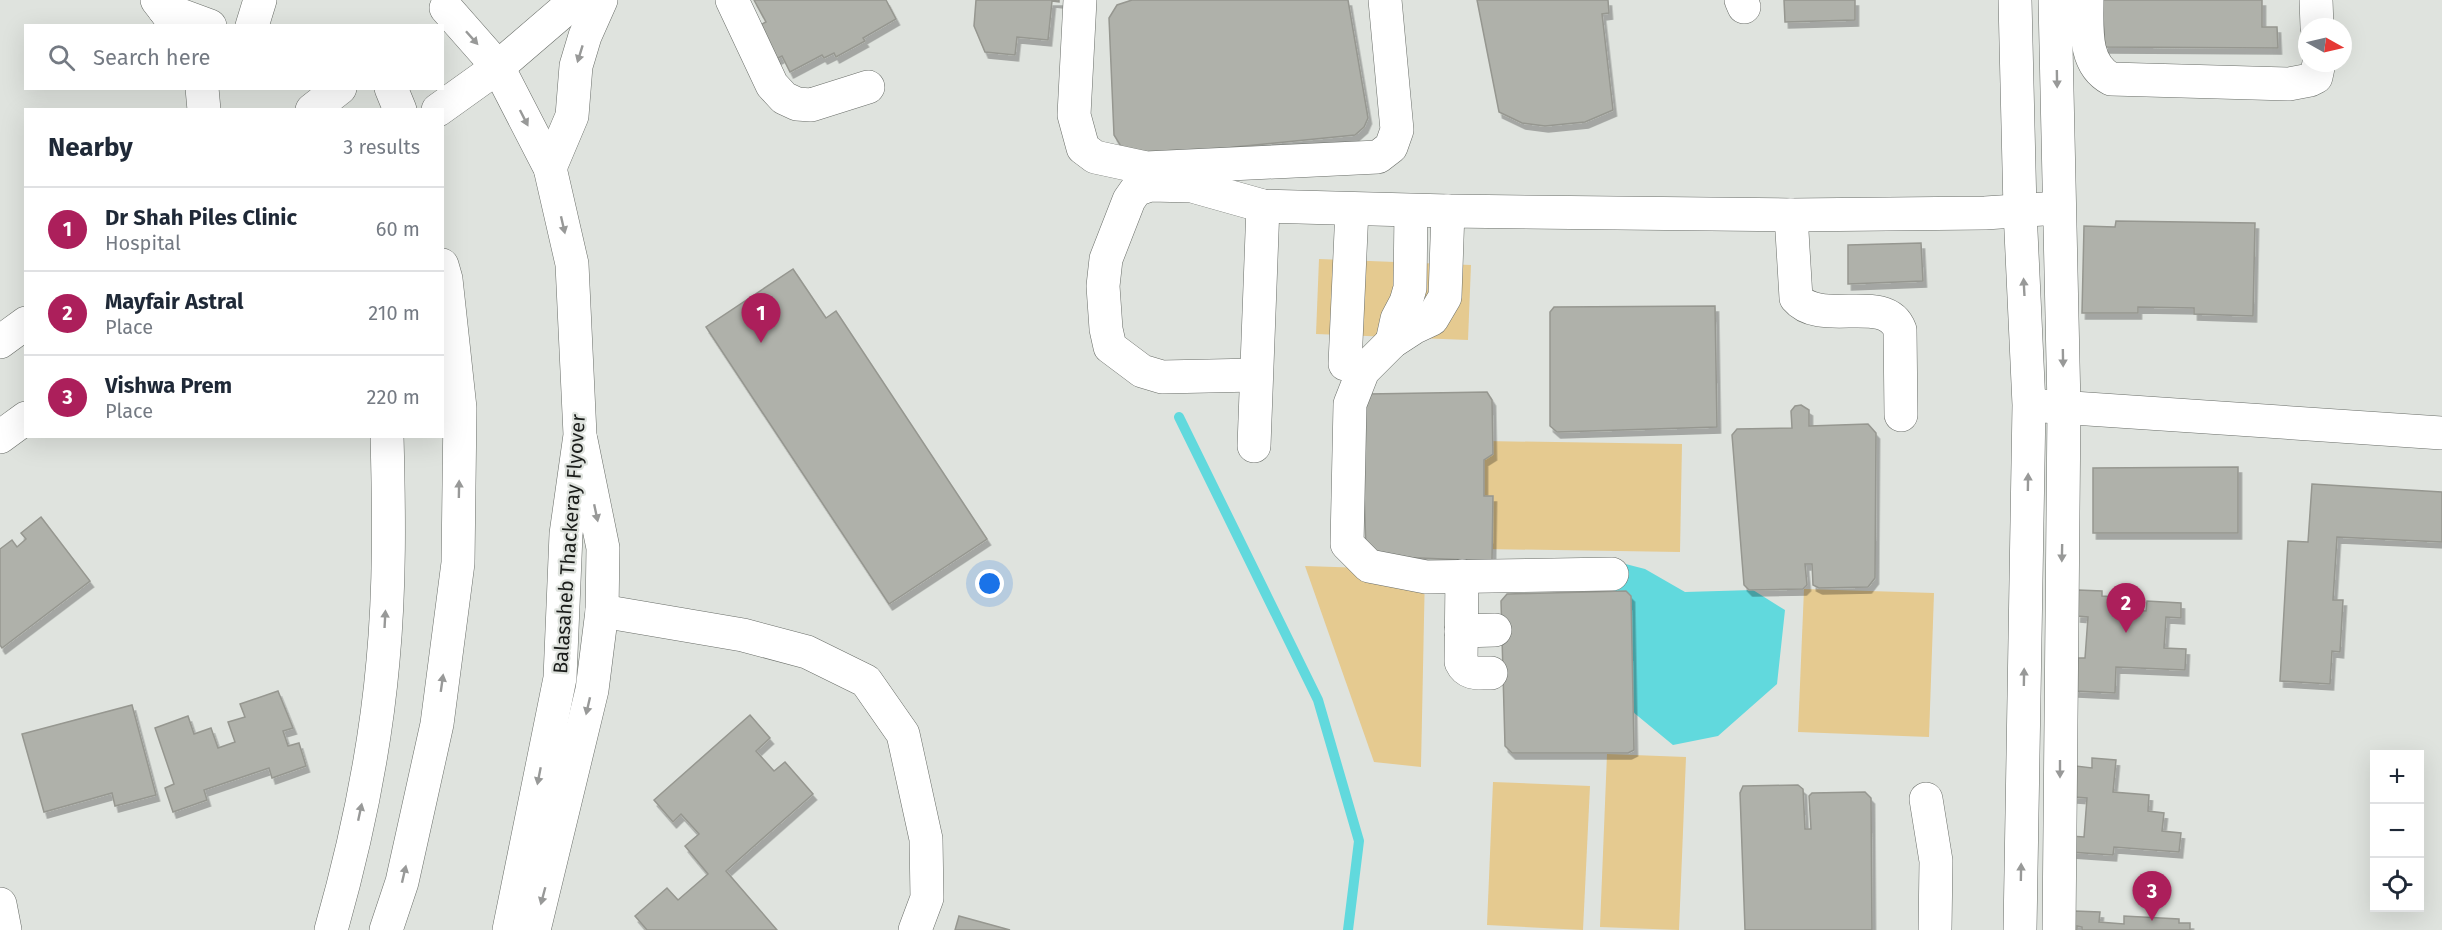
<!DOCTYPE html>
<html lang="en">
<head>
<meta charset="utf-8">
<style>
  body { margin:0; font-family:"Fira Sans",sans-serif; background:#f6f6f7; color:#1f2937 }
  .controls { position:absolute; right:18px; bottom:18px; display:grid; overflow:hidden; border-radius:0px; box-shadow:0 6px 24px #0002 }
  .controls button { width:54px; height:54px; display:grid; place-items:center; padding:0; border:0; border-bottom:2px solid #e0e1e3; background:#fff; color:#1f2937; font:30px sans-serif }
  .compass { position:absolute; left:2298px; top:18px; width:54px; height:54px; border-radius:50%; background:#fff; box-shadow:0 6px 24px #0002; rotate:98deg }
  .you { position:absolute; left:990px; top:584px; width:21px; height:21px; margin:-15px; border:4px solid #fff; border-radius:50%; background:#1a73e8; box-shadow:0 0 0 9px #1a73e833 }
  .badge { display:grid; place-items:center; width:39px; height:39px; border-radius:50%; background:#ac1f5b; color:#fff; font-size:20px; font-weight:700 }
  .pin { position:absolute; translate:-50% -50px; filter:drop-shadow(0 2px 3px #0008) }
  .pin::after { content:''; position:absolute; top:32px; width:21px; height:18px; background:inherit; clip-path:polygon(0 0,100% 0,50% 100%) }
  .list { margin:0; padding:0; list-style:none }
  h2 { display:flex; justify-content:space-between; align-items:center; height:78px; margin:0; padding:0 24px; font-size:26px }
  h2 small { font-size:20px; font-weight:400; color:#747a83 }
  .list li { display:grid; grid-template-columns:39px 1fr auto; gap:18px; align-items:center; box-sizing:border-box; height:84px; padding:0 24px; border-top:2px solid #e0e1e3 }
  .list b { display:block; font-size:22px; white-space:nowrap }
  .list p { margin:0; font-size:20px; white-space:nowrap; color:#747a83 }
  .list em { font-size:20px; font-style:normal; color:#747a83 }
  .icon { flex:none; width:33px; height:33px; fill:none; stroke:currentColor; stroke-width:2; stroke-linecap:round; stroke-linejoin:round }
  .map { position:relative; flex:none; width:2442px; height:930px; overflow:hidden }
  .search { position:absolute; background:#fff; box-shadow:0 6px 24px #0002; left:24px; top:24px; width:420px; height:66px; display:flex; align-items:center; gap:15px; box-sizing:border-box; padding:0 21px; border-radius:0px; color:#747a83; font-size:22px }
  .panel { position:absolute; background:#fff; box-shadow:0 6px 24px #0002; left:24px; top:108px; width:420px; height:330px; border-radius:0px }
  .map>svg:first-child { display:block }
  .green { fill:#e5ca90 }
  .water { fill:#61d9dd }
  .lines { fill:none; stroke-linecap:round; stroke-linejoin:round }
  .stream { stroke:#61d9dd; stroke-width:10 }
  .building { fill:#afb1aa; stroke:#969790; stroke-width:1.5; filter:url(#shadow) }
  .minor-casing { stroke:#696d68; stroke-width:34 }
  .major-casing { stroke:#696d68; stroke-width:34 }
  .minor { stroke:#fff; stroke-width:33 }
  .major { stroke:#fff; stroke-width:33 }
  .oneway { fill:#989998 }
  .labels { text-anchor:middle; stroke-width:4.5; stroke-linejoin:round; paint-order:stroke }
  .street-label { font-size:20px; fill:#1b1d1b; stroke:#dfe3de }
</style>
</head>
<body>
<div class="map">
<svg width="2442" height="930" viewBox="0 0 2442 930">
  <defs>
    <filter id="shadow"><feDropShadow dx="3.5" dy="6" stdDeviation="0" flood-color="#0004"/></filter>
  </defs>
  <rect width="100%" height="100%" fill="#dfe3de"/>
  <!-- green -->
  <g class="green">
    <polygon points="1319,259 1471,265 1468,340 1316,334"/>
    <polygon points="1484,441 1682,444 1680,552 1483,549"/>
    <polygon points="1305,566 1425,570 1421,767 1374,762"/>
    <polygon points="1804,589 1934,593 1929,737 1798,732"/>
    <polygon points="1607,754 1686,757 1679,930 1600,927"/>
    <polygon points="1493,782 1590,786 1583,930 1487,925"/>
  </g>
  <!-- water -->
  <polygon class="water" points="1610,560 1645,569 1685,592 1753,590 1785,610 1777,684 1718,736 1673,745 1616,698 1603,603"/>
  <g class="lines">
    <!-- stream -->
    <polyline class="stream" points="1179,417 1318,700 1359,841 1348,930"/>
  </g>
  <!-- building -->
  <g class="building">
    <polygon points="754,0 886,0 896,19 863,38 865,41 836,57 834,53 824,58 822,55 790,72 782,56 776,59 758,26 766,22"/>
    <polygon points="976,0 1059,0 1059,2 1052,1 1048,40 1017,37 1015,55 985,52 974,26"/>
    <polygon points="1132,0 1348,0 1368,118 1364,127 1355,135 1136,157 1122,148 1114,135 1109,18 1117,5"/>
    <polygon points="1477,0 1608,0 1609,13 1602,14 1613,110 1585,122 1545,126 1522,123 1499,112"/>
    <polygon points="1784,0 1855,0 1855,20 1785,22"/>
    <polygon points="2102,0 2262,0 2262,27 2277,27 2278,48 2105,47"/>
    <polygon points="2116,221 2255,223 2253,316 2194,314 2194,308 2138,307 2138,313 2082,313 2084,226 2115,227"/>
    <polygon points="1921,243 1923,281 1848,284 1848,245"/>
    <polygon points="793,269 826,318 836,311 987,539 889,604 706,327"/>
    <polygon points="1715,306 1717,427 1557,432 1550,426 1550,312 1554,307"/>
    <polygon points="1487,392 1492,400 1493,454 1484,460 1484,496 1493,496 1492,561 1371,556 1366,549 1361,404 1368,394"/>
    <polygon points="1801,405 1809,410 1809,426 1868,424 1876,433 1875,578 1868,587 1819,588 1813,585 1812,564 1805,564 1807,585 1803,589 1749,590 1744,585 1732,435 1737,429 1792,428 1791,411 1795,406"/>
    <polygon points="2238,467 2238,533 2093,533 2093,468"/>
    <polygon points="2312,484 2442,492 2442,542 2337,537 2333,600 2343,600 2340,652 2332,651 2330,684 2280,681 2288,541 2308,542"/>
    <polygon points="41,517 90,581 2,648 0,645 0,549 12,540 17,547 26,539 21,533"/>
    <polygon points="2078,590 2102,591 2102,596 2115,597 2114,609 2146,611 2147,601 2181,603 2181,618 2166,617 2164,648 2186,649 2185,670 2116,667 2115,693 2075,691 2078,658 2085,658 2088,617 2077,616"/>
    <polygon points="1626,591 1631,596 1634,750 1628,753 1512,753 1505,746 1501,601 1507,594"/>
    <polygon points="278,691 293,728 283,731 288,746 299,743 306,766 272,778 269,768 204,790 207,800 173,812 165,788 174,784 155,728 188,716 194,734 211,728 218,748 235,742 228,722 245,717 240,704"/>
    <polygon points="132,705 156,795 115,806 112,793 44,812 22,734"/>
    <polygon points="750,715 770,738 756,751 774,771 785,762 813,794 726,871 777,930 647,930 635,916 667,888 678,900 708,874 685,846 699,834 681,814 673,822 654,800"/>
    <polygon points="2092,758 2116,760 2113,792 2149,795 2148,811 2164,813 2162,831 2181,833 2179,852 2114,847 2113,855 2070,852 2071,836 2084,837 2087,798 2074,797 2076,766 2092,768"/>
    <polygon points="1798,785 1803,789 1805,829 1811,829 1809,796 1812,793 1865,792 1871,798 1872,930 1745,930 1740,793 1743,786"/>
    <polygon points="2074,911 2100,912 2099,922 2124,924 2124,916 2179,919 2179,923 2190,923 2190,930 2192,930 2082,930 2082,927 2077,926 2077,930 2063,930"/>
    <polygon points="959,916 1010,930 955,930"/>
  </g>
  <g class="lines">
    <!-- minor casing -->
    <g class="minor-casing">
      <g id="minor">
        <polyline points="157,0 164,9 210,26"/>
        <polyline points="732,0 772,85 784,98 797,104 811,105 868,87"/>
        <polyline points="1080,0 1074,115 1083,148 1095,157 1146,168 1378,157 1391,147 1397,130 1385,0"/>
        <polyline points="1741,0 1744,7"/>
        <polyline points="2015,0 2020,210 2029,405 2020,930"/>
        <polyline points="2055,0 2064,407 2059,930"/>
        <path d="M2087 0C2087 28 2083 64 2111 79L2289 84 2310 80 2316 77 2319 63"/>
        <polyline points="2316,0 2317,27"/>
        <polyline points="252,26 260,0"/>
        <path d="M1791 215 1796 298C1821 328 1886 292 1900 330L1901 415"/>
        <polyline points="1392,342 1397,319 1406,302 1410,288 1411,211"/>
        <polyline points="1345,364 1352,209"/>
        <polyline points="1256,375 1162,377 1142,371 1110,347 1106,329 1103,286 1106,259 1129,200 1136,190 1150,185 1192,186 1263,206 1448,211"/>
        <polyline points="2043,406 2442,433"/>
        <polyline points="1254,446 1263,206"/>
        <polyline points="1612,574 1426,577 1369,566 1347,544 1350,404 1363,371 1392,342 1415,327 1432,319 1445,297 1448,211 1791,215 1985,213 2059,208"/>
        <path d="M1462 576 1461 662C1467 675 1478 673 1491 673"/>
        <polyline points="602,611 743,635 807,652 866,681 903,734 926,839 927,898 915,930"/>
        <polyline points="1461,631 1495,630"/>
        <polyline points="1926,799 1936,861 1935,930"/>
        <polyline points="0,904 5,930"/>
        <path d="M331 930C356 842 375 752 383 661 390 586 389 511 387 436"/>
        <polyline points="534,930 592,690 602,611 603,548 581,440"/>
      </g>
    </g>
    <!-- major casing -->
    <g class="major-casing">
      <g id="major">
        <polyline points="446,8 498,67 550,168 572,264 580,435 566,534 560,678 509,930"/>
        <polyline points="164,9 176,26"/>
        <polyline points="202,88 204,110"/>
        <polyline points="391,88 400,110"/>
        <polyline points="312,110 340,88"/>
        <polyline points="438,110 498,67 576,0"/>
        <polyline points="550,168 572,116 576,66 585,36 601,0"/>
        <polyline points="0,342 26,323"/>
        <polyline points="0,437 26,418"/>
        <polyline points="386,930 402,882 437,724 458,563 460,408 446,279 442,265"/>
      </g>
    </g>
    <!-- minor -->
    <use href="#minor" class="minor"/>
    <!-- major -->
    <use href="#major" class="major"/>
  </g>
  <!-- one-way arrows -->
  <defs><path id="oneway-solid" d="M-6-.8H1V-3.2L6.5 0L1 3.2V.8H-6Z" transform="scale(1.5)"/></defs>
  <g class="oneway">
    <use href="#oneway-solid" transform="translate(472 38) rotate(48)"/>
    <use href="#oneway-solid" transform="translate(580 54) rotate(107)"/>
    <use href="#oneway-solid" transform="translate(2057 79) rotate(89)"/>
    <use href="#oneway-solid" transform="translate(524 118) rotate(63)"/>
    <use href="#oneway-solid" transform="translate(563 225) rotate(77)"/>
    <use href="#oneway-solid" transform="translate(2024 287) rotate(-93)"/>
    <use href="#oneway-solid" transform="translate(2063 358) rotate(89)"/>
    <use href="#oneway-solid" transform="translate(2028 482) rotate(-89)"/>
    <use href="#oneway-solid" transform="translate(459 489) rotate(-89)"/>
    <use href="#oneway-solid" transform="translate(596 513) rotate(78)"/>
    <use href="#oneway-solid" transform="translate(2062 553) rotate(91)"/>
    <use href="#oneway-solid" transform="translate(385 619) rotate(-87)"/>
    <use href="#oneway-solid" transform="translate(2024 677) rotate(-89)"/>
    <use href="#oneway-solid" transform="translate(442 683) rotate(-82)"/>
    <use href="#oneway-solid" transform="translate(588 706) rotate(103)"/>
    <use href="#oneway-solid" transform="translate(2060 769) rotate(90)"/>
    <use href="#oneway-solid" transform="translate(539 776) rotate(101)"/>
    <use href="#oneway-solid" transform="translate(360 812) rotate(-78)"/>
    <use href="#oneway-solid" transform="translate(2021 872) rotate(-89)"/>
    <use href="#oneway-solid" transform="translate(404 874) rotate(-77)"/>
    <use href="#oneway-solid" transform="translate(543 896) rotate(105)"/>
  </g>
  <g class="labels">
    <!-- street labels -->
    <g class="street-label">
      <text transform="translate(569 544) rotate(-86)" y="7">Balasaheb Thackeray Flyover</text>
    </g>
  </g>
</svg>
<div class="controls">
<button>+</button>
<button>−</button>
<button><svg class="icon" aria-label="locate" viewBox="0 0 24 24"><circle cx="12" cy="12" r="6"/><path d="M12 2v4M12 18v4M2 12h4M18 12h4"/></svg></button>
</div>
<svg class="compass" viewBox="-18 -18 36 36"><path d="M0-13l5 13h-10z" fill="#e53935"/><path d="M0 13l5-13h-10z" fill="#747a83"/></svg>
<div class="you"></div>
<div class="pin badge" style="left:761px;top:343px">1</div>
<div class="pin badge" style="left:2126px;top:633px">2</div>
<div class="pin badge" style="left:2152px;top:921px">3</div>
<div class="search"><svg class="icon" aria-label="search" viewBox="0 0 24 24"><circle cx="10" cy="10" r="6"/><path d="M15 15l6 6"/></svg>Search here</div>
<section class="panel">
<h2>Nearby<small>3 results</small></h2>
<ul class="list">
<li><span class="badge">1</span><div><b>Dr Shah Piles Clinic</b><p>Hospital</p></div><em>60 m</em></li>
<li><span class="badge">2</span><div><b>Mayfair Astral</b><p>Place</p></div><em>210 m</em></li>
<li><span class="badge">3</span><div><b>Vishwa Prem</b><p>Place</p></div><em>220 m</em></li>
</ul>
</section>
</div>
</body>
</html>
